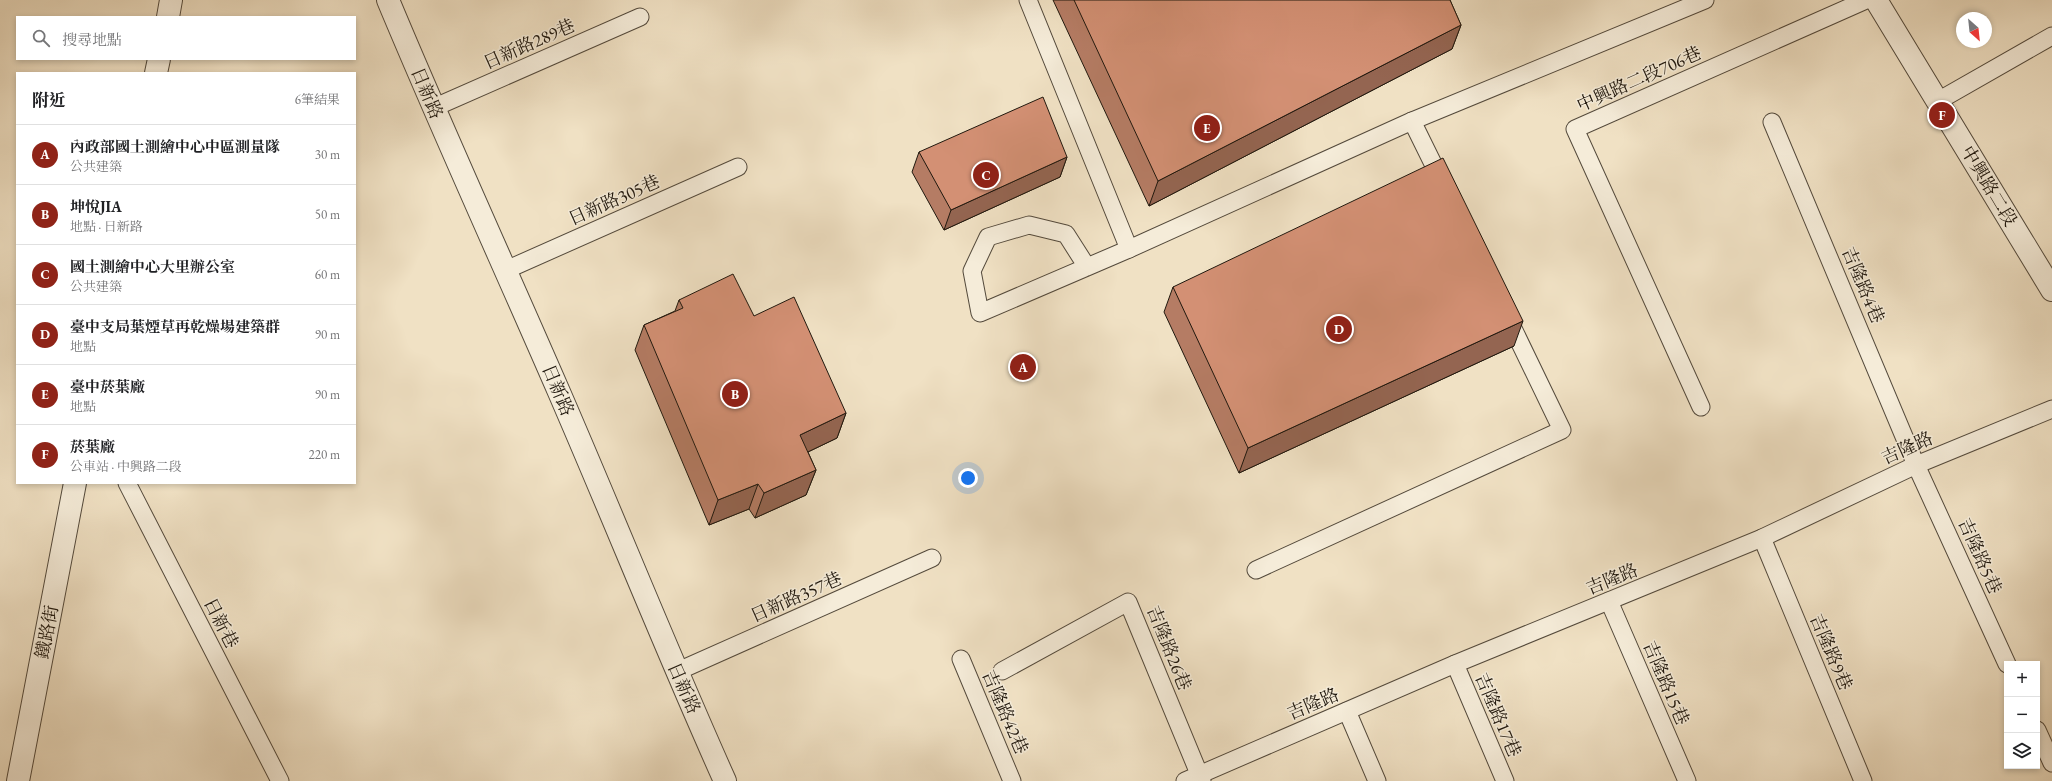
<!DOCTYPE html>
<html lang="zh-TW">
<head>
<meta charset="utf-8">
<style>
  body { margin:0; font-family:"EB Garamond","Noto Serif TC",serif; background:#f6f6f6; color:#202124 }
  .controls { position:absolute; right:12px; bottom:12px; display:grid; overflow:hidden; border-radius:0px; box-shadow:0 2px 6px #0003 }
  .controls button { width:36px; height:36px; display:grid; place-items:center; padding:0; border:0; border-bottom:1px solid #e0e0e0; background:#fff; color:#202124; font:20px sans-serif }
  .compass { position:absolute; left:1956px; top:12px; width:36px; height:36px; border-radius:50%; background:#fff; box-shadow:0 2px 6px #0003; rotate:153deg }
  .you { position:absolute; left:968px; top:478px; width:14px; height:14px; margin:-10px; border:3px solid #fff; border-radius:50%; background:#1a73e8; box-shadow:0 0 0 6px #1a73e833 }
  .badge { display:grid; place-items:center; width:26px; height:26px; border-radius:50%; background:#8f2418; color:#fff; font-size:13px; font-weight:700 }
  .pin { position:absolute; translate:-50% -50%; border:2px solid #fff; box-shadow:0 1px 4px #0006 }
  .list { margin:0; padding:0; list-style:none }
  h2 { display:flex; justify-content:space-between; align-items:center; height:52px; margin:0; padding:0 16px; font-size:17px }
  h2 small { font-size:13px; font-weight:400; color:#757577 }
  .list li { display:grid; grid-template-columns:26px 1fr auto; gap:12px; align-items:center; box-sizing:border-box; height:60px; padding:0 16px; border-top:1px solid #e0e0e0 }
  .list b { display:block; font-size:15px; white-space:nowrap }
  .list p { margin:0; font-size:13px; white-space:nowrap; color:#757577 }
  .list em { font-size:13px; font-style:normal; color:#757577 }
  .icon { flex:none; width:22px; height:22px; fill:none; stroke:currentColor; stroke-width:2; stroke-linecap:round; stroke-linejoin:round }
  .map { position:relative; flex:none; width:2052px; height:781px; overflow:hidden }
  .search { position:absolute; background:#fff; box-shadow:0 2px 6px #0003; left:16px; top:16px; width:340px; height:44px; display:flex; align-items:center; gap:10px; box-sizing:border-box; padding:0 14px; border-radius:0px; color:#757577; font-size:15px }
  .panel { position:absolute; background:#fff; box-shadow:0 2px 6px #0003; left:16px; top:72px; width:340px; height:412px; border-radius:0px }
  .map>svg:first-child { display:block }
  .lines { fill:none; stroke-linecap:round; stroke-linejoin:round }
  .service-casing { stroke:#544a3c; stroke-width:19 }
  .minor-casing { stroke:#544a3c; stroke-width:24 }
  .tertiary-casing { stroke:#544a3c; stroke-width:24 }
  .service { stroke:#f5ecd9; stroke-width:17 }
  .minor { stroke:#f5ecd9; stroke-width:22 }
  .tertiary { stroke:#f5ecd9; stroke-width:22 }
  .wall { fill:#b57c64; stroke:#20180e }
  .shaded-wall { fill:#946551; stroke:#20180e }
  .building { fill:#d39074; stroke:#20180e }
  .labels { text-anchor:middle; stroke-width:3; stroke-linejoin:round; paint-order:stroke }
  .street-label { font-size:18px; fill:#20180e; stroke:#f5ecd9 }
</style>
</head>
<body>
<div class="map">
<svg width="2052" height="781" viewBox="0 0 2052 781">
  <rect width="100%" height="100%" fill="#f0e1c4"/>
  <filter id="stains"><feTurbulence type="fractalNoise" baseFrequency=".005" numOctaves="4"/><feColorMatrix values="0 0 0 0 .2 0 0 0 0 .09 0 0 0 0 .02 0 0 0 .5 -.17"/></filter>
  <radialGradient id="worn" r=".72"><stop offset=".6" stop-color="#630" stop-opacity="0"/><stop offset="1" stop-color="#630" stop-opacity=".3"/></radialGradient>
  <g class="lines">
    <!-- service casing -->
    <g class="service-casing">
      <g id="service">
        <polyline points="1028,0 1129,249"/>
        <polyline points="1938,101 2052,36"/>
        <polyline points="433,108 640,17"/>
        <polyline points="1412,121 1443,184"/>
        <polyline points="1772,122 1916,465 2007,664"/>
        <polyline points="1087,267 1066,234 1029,225 988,237 972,271 980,313 1129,249 1412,121 1705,0"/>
        <polyline points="506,270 738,167"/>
        <polyline points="1701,407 1575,129 1866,0"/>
        <polyline points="127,483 280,781"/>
        <polyline points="1762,538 1863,781"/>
        <polyline points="1256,570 1562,430 1507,316"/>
        <polyline points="1609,601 1687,781"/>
        <polyline points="961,659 1012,781"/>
        <polyline points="1455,664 1505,781"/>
        <polyline points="1002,671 1128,602 1202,781"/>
        <polyline points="676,672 932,558"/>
        <polyline points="1347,711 1377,781"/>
        <polyline points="2037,730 2052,763"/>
        <polyline points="1185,781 1455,664 1762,538 1916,465 2052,409"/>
      </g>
    </g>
    <!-- minor casing -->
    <g class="minor-casing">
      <g id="minor">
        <path d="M388 0C443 132 502 261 559 392 615 521 667 652 725 781"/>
        <polyline points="168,17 171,0"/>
        <polyline points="156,73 159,59"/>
        <polyline points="18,781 75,483"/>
      </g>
    </g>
    <!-- tertiary casing -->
    <g class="tertiary-casing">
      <polyline id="tertiary" points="1876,0 2052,290"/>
    </g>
    <!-- service -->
    <use href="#service" class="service"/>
    <!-- minor -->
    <use href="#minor" class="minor"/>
    <!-- tertiary -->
    <use href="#tertiary" class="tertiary"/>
  </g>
  <!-- wall -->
  <g class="wall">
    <polygon points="1053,0 1450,0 1461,25 1452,49 1149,206"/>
    <polygon points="919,152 1067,157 1060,177 944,230 912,172"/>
    <polygon points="1173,287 1514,346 1239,473 1164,312"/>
    <polygon points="679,300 754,316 846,413 837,438 808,452 816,470 806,495 755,518 749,509 709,525 635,350 644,325 675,311"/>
  </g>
  <!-- shaded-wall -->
  <g class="shaded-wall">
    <polygon points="1461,25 1452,49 1149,206 1158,181"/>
    <polygon points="1067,157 1060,177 944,230 951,210"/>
    <polygon points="1523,321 1514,346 1239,473 1248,448"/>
    <polygon points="846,413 837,438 791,460 800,435"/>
    <polygon points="816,470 806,495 755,518 764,493"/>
    <polygon points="758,484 749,509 709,525 718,500"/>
  </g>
  <!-- building -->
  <g class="building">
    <polygon points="1074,0 1450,0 1461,25 1158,181"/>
    <polygon points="1043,97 1067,157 951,210 919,152"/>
    <polygon points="1443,158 1523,321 1248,448 1173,287"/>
    <polygon points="733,274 754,316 794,297 846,413 800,435 816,470 764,493 758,484 718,500 644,325 683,308 679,300"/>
  </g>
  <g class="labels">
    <!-- street labels -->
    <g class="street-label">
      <text transform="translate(529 44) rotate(-24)" y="6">日新路289巷</text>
      <text transform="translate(1639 79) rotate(-24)" y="6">中興路二段706巷</text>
      <text transform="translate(427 93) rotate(67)" y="6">日新路</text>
      <text transform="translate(1989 186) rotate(59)" y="6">中興路二段</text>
      <text transform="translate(614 200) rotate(-24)" y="6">日新路305巷</text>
      <text transform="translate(1863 285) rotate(67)" y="6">吉隆路4巷</text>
      <text transform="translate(558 390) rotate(67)" y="6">日新路</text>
      <text transform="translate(1907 448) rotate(-24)" y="6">吉隆路</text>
      <text transform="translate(1980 556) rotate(66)" y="6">吉隆路5巷</text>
      <text transform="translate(1612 579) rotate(-22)" y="6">吉隆路</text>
      <text transform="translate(796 597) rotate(-24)" y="6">日新路357巷</text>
      <text transform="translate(221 623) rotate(63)" y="6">日新巷</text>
      <text transform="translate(47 632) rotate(-79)" y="6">鐵路街</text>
      <text transform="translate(1169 648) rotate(68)" y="6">吉隆路26巷</text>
      <text transform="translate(1831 652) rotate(67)" y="6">吉隆路9巷</text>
      <text transform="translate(1666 683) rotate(67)" y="6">吉隆路15巷</text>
      <text transform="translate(684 688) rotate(66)" y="6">日新路</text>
      <text transform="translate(1313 704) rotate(-23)" y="6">吉隆路</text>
      <text transform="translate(1005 712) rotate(67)" y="6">吉隆路42巷</text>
      <text transform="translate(1498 715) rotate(67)" y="6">吉隆路17巷</text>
    </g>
  </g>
  <rect width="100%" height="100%" filter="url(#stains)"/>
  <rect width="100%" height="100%" fill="url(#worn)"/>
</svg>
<div class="controls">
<button>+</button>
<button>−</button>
<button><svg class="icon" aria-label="layers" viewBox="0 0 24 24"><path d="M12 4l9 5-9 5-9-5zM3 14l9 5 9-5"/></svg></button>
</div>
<svg class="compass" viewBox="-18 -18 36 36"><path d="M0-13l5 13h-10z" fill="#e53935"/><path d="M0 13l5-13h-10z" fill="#757577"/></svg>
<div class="you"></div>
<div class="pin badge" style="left:1023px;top:367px">A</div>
<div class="pin badge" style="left:735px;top:394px">B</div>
<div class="pin badge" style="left:986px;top:175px">C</div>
<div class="pin badge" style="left:1339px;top:329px">D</div>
<div class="pin badge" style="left:1207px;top:128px">E</div>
<div class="pin badge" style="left:1942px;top:115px">F</div>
<div class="search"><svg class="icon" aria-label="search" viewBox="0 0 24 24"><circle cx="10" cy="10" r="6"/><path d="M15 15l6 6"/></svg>搜尋地點</div>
<section class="panel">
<h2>附近<small>6筆結果</small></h2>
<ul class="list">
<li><span class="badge">A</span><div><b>內政部國土測繪中心中區測量隊</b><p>公共建築</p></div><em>30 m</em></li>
<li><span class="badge">B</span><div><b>坤悅JIA</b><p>地點 · 日新路</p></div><em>50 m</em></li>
<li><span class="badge">C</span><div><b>國土測繪中心大里辦公室</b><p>公共建築</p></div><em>60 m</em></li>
<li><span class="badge">D</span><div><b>臺中支局葉煙草再乾燥場建築群</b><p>地點</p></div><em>90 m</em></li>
<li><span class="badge">E</span><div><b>臺中菸葉廠</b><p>地點</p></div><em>90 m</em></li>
<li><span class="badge">F</span><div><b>菸葉廠</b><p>公車站 · 中興路二段</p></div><em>220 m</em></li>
</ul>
</section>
</div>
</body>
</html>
